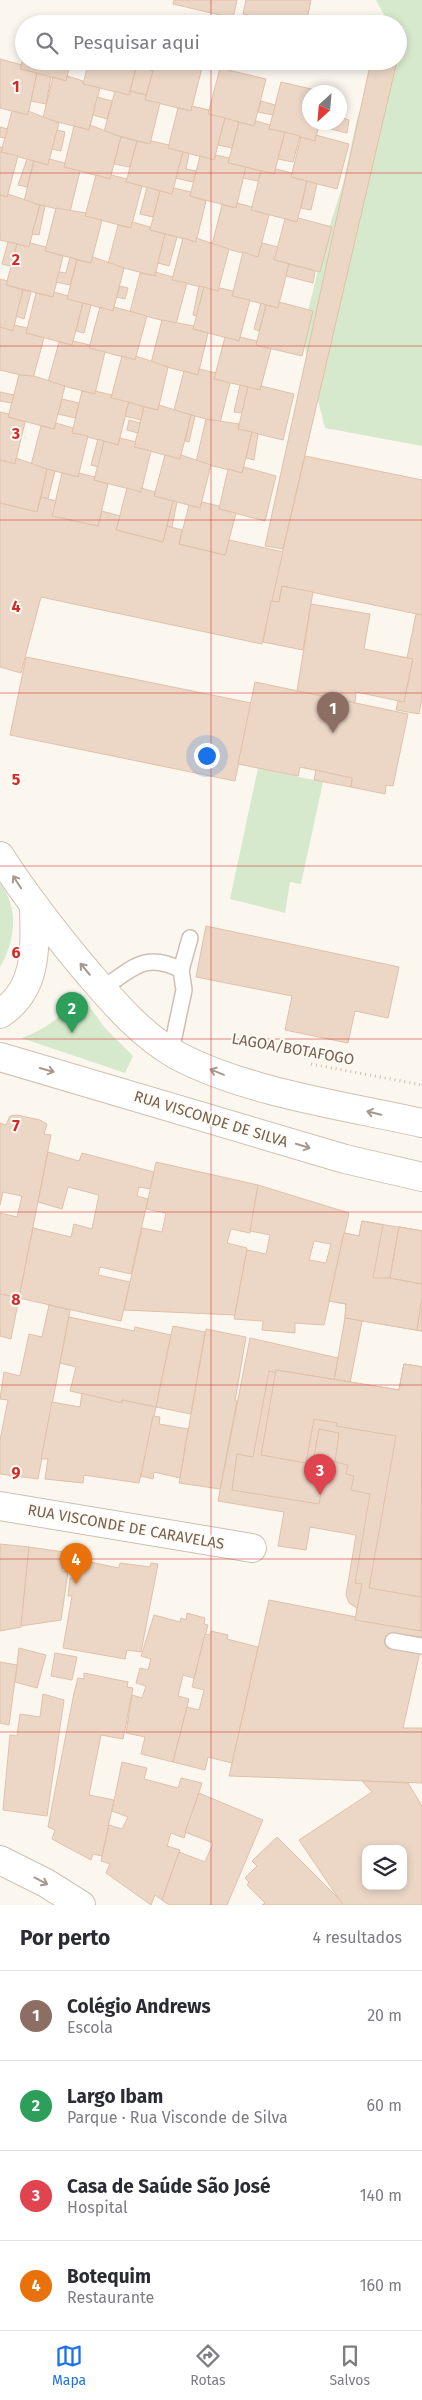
<!DOCTYPE html>
<html lang="pt">
<head>
<meta charset="utf-8">
<style>
  body { margin:0; font-family:"Fira Sans",sans-serif; background:#f7f7f7; color:#2b2b33 }
  .controls { position:absolute; right:15px; bottom:15px; display:grid; overflow:hidden; border-radius:10px; box-shadow:0 2px 8px #0003 }
  .controls button { width:45px; height:45px; display:grid; place-items:center; padding:0; border:0; border-bottom:1px solid #e1e1e2; background:#fff; color:#2b2b33; font:25px sans-serif }
  .compass { position:absolute; left:302px; top:85px; width:45px; height:45px; border-radius:50%; background:#fff; box-shadow:0 2px 8px #0003; rotate:206deg }
  .you { position:absolute; left:206px; top:755px; width:18px; height:18px; margin:-12px; border:4px solid #fff; border-radius:50%; background:#1a73e8; box-shadow:0 0 0 8px #1a73e833 }
  .badge { display:grid; place-items:center; width:32px; height:32px; border-radius:50%; background:#1a73e8; color:#fff; font-size:16px; font-weight:700 }
  .pin { position:absolute; translate:-50% -41px; filter:drop-shadow(0 1px 2px #0008) }
  .pin::after { content:''; position:absolute; top:26px; width:18px; height:15px; background:inherit; clip-path:polygon(0 0,100% 0,50% 100%) }
  .list { margin:0; padding:0; list-style:none }
  h2 { display:flex; justify-content:space-between; align-items:center; height:65px; margin:0; padding:0 20px; font-size:21px }
  h2 small { font-size:16px; font-weight:400; color:#7c7c81 }
  .list li { display:grid; grid-template-columns:32px 1fr auto; gap:15px; align-items:center; box-sizing:border-box; height:90px; padding:0 20px; border-top:1px solid #e1e1e2 }
  .list b { display:block; font-size:19px; white-space:nowrap }
  .list p { margin:0; font-size:16px; white-space:nowrap; color:#7c7c81 }
  .list em { font-size:16px; font-style:normal; color:#7c7c81 }
  .icon { flex:none; width:28px; height:28px; fill:none; stroke:currentColor; stroke-width:2; stroke-linecap:round; stroke-linejoin:round }
  .map { position:relative; flex:none; width:422px; height:1905px; overflow:hidden }
  .search { position:absolute; background:#fff; box-shadow:0 2px 8px #0003; left:15px; right:15px; top:15px; height:55px; display:flex; align-items:center; gap:12px; box-sizing:border-box; padding:0 18px; border-radius:28px; color:#7c7c81; font-size:19px }
  .sheet { height:425px; background:#fff }
  nav { display:flex; justify-content:space-around; align-items:center; box-sizing:border-box; height:70px; border-top:1px solid #e1e1e2; background:#fff; font-size:14px; color:#7c7c81 }
  nav a { display:grid; justify-items:center; gap:2px }
  nav .on { color:#1a73e8 }
  .map>svg:first-child { display:block }
  .green { fill:#d7e9cc }
  .building { fill:#ecd7c6; stroke:#e0c0a9; fill-rule:evenodd }
  .lines { fill:none; stroke-linecap:round; stroke-linejoin:round }
  .service-casing { stroke:#cdc0b3; stroke-width:18 }
  .minor-casing { stroke:#cdc0b3; stroke-width:30 }
  .secondary-casing { stroke:#d0c0b1; stroke-width:30 }
  .path { stroke:#d4bcaa; stroke-width:3; stroke-dasharray:1 4; stroke-linecap:butt }
  .service { stroke:#fff; stroke-width:15 }
  .minor { stroke:#fff; stroke-width:28 }
  .secondary { stroke:#fff; stroke-width:28 }
  .oneway { stroke:#a6988e }
  .grid { fill:none; stroke:#d62828; stroke-width:1; stroke-opacity:0.55 }
  .labels { text-anchor:middle; stroke-width:4; stroke-linejoin:round; paint-order:stroke }
  .street-label { font-size:15px; fill:#766051; stroke:#fefaf4 }
  .grid-label { font-size:16px; text-anchor:middle; font-weight:bold; fill:#d62828; stroke:#fefaf4; stroke-width:4; stroke-linejoin:round; paint-order:stroke }
</style>
</head>
<body>
<div class="map">
<svg width="422" height="1905" viewBox="0 0 422 1905">
  <rect width="100%" height="100%" fill="#fbf7ee"/>
  <!-- green -->
  <g class="green">
    <polygon points="376,0 422,0 422,446 325,428 302,337 324,244 343,184 357,119 378,61 398,61 398,24 389,24"/>
    <polygon points="258,768 323,782 301,884 290,882 285,913 230,899"/>
    <path d="M0 883C19 908 16 940 0 967Z"/>
    <path d="M80 993 104 1027 133 1056 125 1073 21 1038C47 1029 63 1016 80 993Z"/>
  </g>
  <!-- building -->
  <g class="building">
    <polygon points="174,0 237,0 233,18 173,4"/>
    <polygon points="246,0 311,0 306,24 291,24 243,14"/>
    <polygon points="24,55 24,61 71,61 66,81 20,69"/>
    <polygon points="0,59 22,65 20,69 37,73 28,115 0,108"/>
    <polygon points="89,61 138,61 129,95 83,84"/>
    <polygon points="155,61 190,61 203,64 191,111 145,100"/>
    <polygon points="371,61 397,61 283,549 265,546"/>
    <polygon points="137,65 153,71 146,95 130,91"/>
    <polygon points="220,68 266,79 254,126 208,114"/>
    <polygon points="37,73 51,77 46,104 31,101"/>
    <polygon points="67,76 83,81 83,84 100,88 89,130 43,118 53,77 66,81"/>
    <polygon points="281,82 324,92 310,92 310,122 320,122 315,141 269,129"/>
    <polygon points="115,91 129,95 130,91 146,95 145,100 160,103 150,144 104,132"/>
    <polygon points="97,97 112,101 107,119 93,115"/>
    <polygon points="261,101 275,105 273,115 258,112"/>
    <polygon points="192,106 209,110 208,114 225,118 214,160 168,148 178,108 191,111"/>
    <polygon points="12,111 28,115 28,111 59,123 48,165 1,152"/>
    <polygon points="340,117 349,120 347,133 327,128 329,122 340,122"/>
    <polygon points="225,118 239,122 232,148 218,145"/>
    <polygon points="256,121 270,125 269,129 285,132 274,174 228,163 239,122 254,126"/>
    <polygon points="90,125 121,137 110,179 64,167 74,126 89,130"/>
    <polygon points="0,127 8,129 5,138 0,137"/>
    <polygon points="57,130 65,132 61,151 52,149"/>
    <polygon points="285,132 300,136 293,162 278,159"/>
    <polygon points="316,135 349,144 337,189 291,177 301,137 315,141"/>
    <polygon points="121,137 137,141 130,167 114,164"/>
    <polygon points="137,141 150,144 151,141 169,145 168,148 183,152 172,194 126,182"/>
    <polygon points="0,147 3,148 1,152 18,156 7,197 0,195"/>
    <polygon points="183,152 189,154 186,169 196,171 193,182 176,178"/>
    <polygon points="216,155 229,158 228,163 246,167 236,208 190,196 200,156 214,160"/>
    <polygon points="27,159 34,161 27,187 18,185"/>
    <polygon points="49,159 65,163 64,167 80,171 70,212 24,201 34,161 48,165"/>
    <polygon points="246,167 261,171 258,181 243,178"/>
    <polygon points="276,169 292,173 291,177 307,181 297,222 251,210 261,171 274,174"/>
    <polygon points="96,175 110,179 111,175 127,179 126,182 142,186 131,228 85,216"/>
    <polygon points="307,181 317,184 311,210 301,208"/>
    <polygon points="147,187 160,191 153,217 140,214"/>
    <polygon points="174,188 191,192 190,196 206,201 196,242 150,230 160,191 172,194"/>
    <polygon points="8,194 40,205 29,247 0,240 0,195 7,197"/>
    <polygon points="237,203 252,207 251,210 269,215 258,257 212,245 222,205 236,208"/>
    <polygon points="40,205 45,206 39,235 32,234"/>
    <polygon points="56,208 86,213 85,216 102,220 91,263 45,251"/>
    <polygon points="298,218 332,227 320,272 274,260 285,219 297,222"/>
    <polygon points="132,222 150,227 150,230 165,234 155,276 108,264 118,225 131,228"/>
    <polygon points="165,234 177,237 169,266 158,263"/>
    <polygon points="183,238 196,242 196,238 229,249 218,291 172,280"/>
    <polygon points="8,242 17,244 11,266 2,264"/>
    <polygon points="30,243 46,247 45,251 63,256 53,297 6,285 17,244 29,247"/>
    <polygon points="262,243 278,247 274,260 289,264 278,308 232,296 243,252 258,257"/>
    <polygon points="70,257 77,260 70,285 56,282 59,272 66,273"/>
    <polygon points="93,257 124,268 113,311 67,299 77,260 91,263"/>
    <polygon points="289,264 315,271 313,283 286,276"/>
    <polygon points="155,272 173,277 172,280 187,283 176,324 130,312 140,273 155,276"/>
    <polygon points="0,279 8,281 6,285 23,290 13,331 0,327"/>
    <polygon points="120,286 128,288 125,299 117,297"/>
    <polygon points="199,286 204,287 197,316 193,315"/>
    <polygon points="204,287 218,291 220,288 233,291 232,296 250,300 239,341 193,329"/>
    <polygon points="23,290 31,292 24,319 16,316"/>
    <polygon points="54,292 68,296 67,299 83,303 72,345 26,333 36,293 53,297"/>
    <polygon points="279,302 313,311 302,356 256,345 266,305 278,308"/>
    <polygon points="83,303 91,305 84,333 76,331"/>
    <polygon points="261,303 266,305 259,331 254,329"/>
    <polygon points="100,307 113,311 114,307 147,316 135,360 89,348"/>
    <polygon points="162,320 194,326 193,329 208,333 198,375 151,363"/>
    <polygon points="14,325 27,328 26,333 44,338 33,378 0,370 0,327 13,331"/>
    <polygon points="225,337 239,341 240,337 257,341 256,345 271,349 260,390 214,379"/>
    <polygon points="73,341 90,345 89,348 105,352 95,394 48,382 59,342 72,345"/>
    <polygon points="122,356 135,360 136,356 168,367 158,410 111,398"/>
    <polygon points="199,369 216,373 214,379 230,383 220,423 174,410 184,371 198,375"/>
    <polygon points="19,375 34,376 65,386 54,429 8,417"/>
    <polygon points="240,385 248,387 242,413 234,412"/>
    <polygon points="261,386 294,394 283,440 238,429 248,387 260,390"/>
    <polygon points="82,391 95,394 95,391 112,395 111,398 129,402 118,445 72,433"/>
    <polygon points="0,392 14,395 12,403 0,401"/>
    <polygon points="62,399 79,403 75,418 58,414"/>
    <polygon points="129,402 144,407 141,420 125,416"/>
    <polygon points="159,405 191,415 180,459 134,447 144,407 158,410"/>
    <polygon points="0,412 9,414 8,417 25,422 15,464 0,460"/>
    <polygon points="191,415 195,416 189,442 185,441"/>
    <polygon points="206,419 239,424 238,429 252,432 242,473 196,462"/>
    <polygon points="129,420 140,423 138,433 127,430"/>
    <polygon points="56,423 73,428 72,433 88,436 78,477 31,465 41,426 54,429"/>
    <polygon points="252,432 258,434 254,460 246,458"/>
    <polygon points="120,438 136,442 134,447 151,451 141,492 94,480 104,441 118,445"/>
    <polygon points="98,439 104,441 98,467 91,465"/>
    <polygon points="165,455 180,459 181,455 211,465 200,508 154,496"/>
    <polygon points="305,456 422,480 422,615 282,586 279,602 271,601"/>
    <polygon points="16,458 47,469 37,512 0,503 0,460 15,464"/>
    <polygon points="244,467 276,476 265,521 219,509 228,469 242,473"/>
    <polygon points="47,469 55,471 48,499 41,497"/>
    <polygon points="62,473 78,477 79,473 95,477 94,480 108,484 98,526 52,516"/>
    <polygon points="127,488 141,492 141,488 155,492 154,496 173,501 163,542 116,530"/>
    <polygon points="41,497 56,501 52,516 98,526 102,511 120,516 116,530 163,542 167,526 182,530 179,544 225,555 229,540 283,552 262,644 41,597 21,673 0,667 0,503 37,512"/>
    <polygon points="173,501 177,502 172,527 167,526"/>
    <polygon points="202,502 219,506 219,509 236,513 225,555 179,544 189,505 200,508"/>
    <polygon points="282,586 313,592 303,650 263,642 271,601 279,602"/>
    <polygon points="311,604 370,614 364,649 413,659 404,702 356,692 355,703 297,691"/>
    <polygon points="416,614 422,615 422,698 419,714 396,710 398,701 404,702 413,659 407,658"/>
    <polygon points="26,657 251,703 235,781 10,735"/>
    <polygon points="255,682 408,714 393,786 386,785 385,794 351,787 352,778 300,767 298,776 238,764"/>
    <polygon points="316,770 352,778 351,787 314,780"/>
    <polygon points="206,926 399,967 388,1018 355,1011 348,1043 285,1030 292,996 196,977"/>
    <polygon points="17,1115 40,1120 47,1124 44,1134 51,1135 19,1298 0,1294 0,1213 17,1217 22,1196 3,1192 0,1205 0,1123 6,1125 10,1116"/>
    <polygon points="48,1152 79,1161 82,1153 154,1172 150,1189 139,1187 137,1196 148,1199 131,1274 100,1267 98,1275 130,1282 121,1321 19,1298 33,1228 71,1237 74,1224 92,1229 99,1195 68,1187 62,1209 38,1202"/>
    <polygon points="156,1162 258,1185 250,1233 231,1229 227,1243 247,1248 235,1315 124,1310 142,1228 162,1232 166,1213 146,1209"/>
    <path d="M258 1185 349 1213 324 1325 295 1323V1333L262 1330 263 1321 234 1319 247 1250 266 1254 270 1235 250 1231ZM314 1241 331 1244 326 1263 309 1260Z"/>
    <polygon points="362,1221 422,1231 422,1331 345,1318 346,1304 329,1301 344,1233 359,1236"/>
    <polygon points="362,1221 383,1225 373,1278 390,1278 399,1227 422,1231 422,1331 345,1318 346,1304 329,1301 344,1233 359,1236"/>
    <polygon points="399,1227 422,1231 422,1284 390,1278"/>
    <polygon points="399,1227 422,1231 422,1284 390,1278"/>
    <polygon points="0,1294 19,1298 11,1339 0,1336"/>
    <polygon points="422,1298 422,1330 417,1329"/>
    <polygon points="422,1298 422,1331 417,1330"/>
    <polygon points="49,1305 70,1310 38,1479 0,1474 0,1440 8,1400 0,1399 4,1372 20,1376 29,1334 42,1337"/>
    <polygon points="69,1317 134,1331 135,1327 171,1335 156,1407 122,1400 122,1403 70,1391 76,1367 60,1363"/>
    <polygon points="345,1318 362,1321 350,1383 334,1380"/>
    <polygon points="173,1326 205,1332 191,1414 156,1407"/>
    <polygon points="206,1329 246,1337 235,1401 237,1401 220,1489 179,1483"/>
    <polygon points="250,1338 338,1358 334,1380 399,1390 404,1364 422,1367 422,1643 403,1728 422,1728 422,1783 229,1776 269,1600 356,1617 357,1608 349,1603 346,1595 356,1535 310,1527 306,1550 278,1546 284,1512 218,1501"/>
    <polygon points="404,1364 422,1367 421,1631 355,1620 362,1584 355,1583 370,1494 351,1490 354,1476 346,1474 348,1465 335,1462 339,1433 319,1429 313,1462 326,1465 319,1504 232,1490 237,1454 253,1457 269,1371 276,1373 276,1370 399,1390"/>
    <polygon points="404,1364 422,1367 422,1421 394,1416"/>
    <polygon points="404,1364 422,1367 421,1597 369,1588 396,1436 336,1426 337,1423 314,1419 306,1463 261,1455 276,1370 399,1390"/>
    <polygon points="82,1393 122,1403 122,1400 156,1407 139,1483 84,1475 83,1483 45,1479 48,1459 41,1459 52,1402 80,1407"/>
    <polygon points="153,1416 160,1417 159,1424 188,1429 180,1478 154,1472 153,1479 141,1476"/>
    <polygon points="0,1544 29,1547 21,1627 0,1631"/>
    <polygon points="29,1547 64,1552 62,1571 68,1572 61,1620 21,1626"/>
    <polygon points="80,1560 119,1568 120,1563 150,1567 151,1563 158,1564 141,1652 127,1650 125,1659 63,1648 72,1596 68,1596 70,1578 77,1579"/>
    <polygon points="187,1613 205,1618 204,1624 208,1625 194,1678 183,1675 178,1696 189,1699 173,1762 141,1754 145,1737 126,1733 132,1695 142,1698 146,1686 136,1683 140,1668 148,1670 151,1659 141,1656 154,1615 180,1622 181,1618 186,1620"/>
    <polygon points="211,1631 228,1635 227,1639 258,1647 232,1763 208,1757 205,1770 173,1762 187,1707 199,1710 204,1690 192,1687 205,1634 210,1635"/>
    <polygon points="19,1648 46,1655 37,1688 15,1682"/>
    <polygon points="55,1653 77,1657 72,1680 51,1676"/>
    <polygon points="0,1662 17,1665 9,1725 0,1723"/>
    <polygon points="84,1673 128,1682 127,1687 133,1688 123,1739 101,1735 89,1795 114,1800 102,1856 93,1854 91,1860 52,1839 55,1830 48,1827 74,1693 78,1678 84,1679"/>
    <polygon points="43,1694 64,1700 47,1816 3,1810 10,1735 17,1736 20,1714 40,1717"/>
    <polygon points="122,1762 147,1768 144,1779 178,1788 181,1778 202,1783 184,1838 171,1833 167,1846 180,1850 162,1900 155,1895 151,1905 106,1873 110,1864 101,1861 109,1825 122,1829 128,1817 112,1811"/>
    <path d="M362 1781 408 1783 422 1806V1905H343L299 1840 372 1792ZM366 1849H403V1886H366Z"/>
    <polygon points="199,1793 263,1820 227,1905 169,1905 162,1900 179,1852 205,1862 213,1843 185,1832"/>
    <polygon points="277,1837 340,1900 343,1905 262,1905 265,1903 247,1885 249,1882 245,1878 257,1866 252,1861"/>
  </g>
  <g class="lines">
    <!-- service casing -->
    <g class="service-casing">
      <g id="service">
        <polyline points="181,970 190,938"/>
        <path d="M102 989C132 969 145 951 181 970L184 990 171 1051"/>
        <polyline points="393,1641 422,1646"/>
      </g>
    </g>
    <!-- minor casing -->
    <g class="minor-casing">
      <g id="minor">
        <polyline points="0,1506 252,1548"/>
        <polyline points="0,1860 46,1883 81,1905"/>
      </g>
    </g>
    <!-- secondary casing -->
    <g class="secondary-casing">
      <g id="secondary">
        <path d="M0 856C27 898 57 936 89 974 115 1004 142 1036 178 1056 246 1092 346 1106 422 1123"/>
        <path d="M0 1014C38 989 35 948 34 907"/>
        <polyline points="0,1057 345,1159 422,1177"/>
      </g>
    </g>
    <!-- path -->
    <polyline class="path" points="311,1064 422,1085"/>
    <!-- service -->
    <use href="#service" class="service"/>
    <!-- minor -->
    <use href="#minor" class="minor"/>
    <!-- secondary -->
    <use href="#secondary" class="secondary"/>
  </g>
  <!-- one-way arrows -->
  <defs><path id="oneway-shaft" d="M-6 0H5M1.5-3L5.5 0L1.5 3" fill="none" stroke-width="1.6" stroke-linecap="round" stroke-linejoin="round" transform="scale(1.25)"/></defs>
  <g class="oneway">
    <use href="#oneway-shaft" transform="translate(17 882) rotate(-123)"/>
    <use href="#oneway-shaft" transform="translate(85 969) rotate(-130)"/>
    <use href="#oneway-shaft" transform="translate(47 1070) rotate(16)"/>
    <use href="#oneway-shaft" transform="translate(217 1072) rotate(-158)"/>
    <use href="#oneway-shaft" transform="translate(374 1113) rotate(-167)"/>
    <use href="#oneway-shaft" transform="translate(303 1146) rotate(17)"/>
    <use href="#oneway-shaft" transform="translate(41 1881) rotate(28)"/>
  </g>
  <!-- grid -->
  <path class="grid" d="M211 0V24M211 61V1905M0 173H422M0 346H422M0 520H422M0 693H422M0 866H422M0 1039H422M0 1212H422M0 1385H422M0 1559H422M0 1732H422"/>
  <g class="labels">
    <!-- street labels -->
    <g class="street-label">
      <text transform="translate(293 1049) rotate(10)" y="5">LAGOA/BOTAFOGO</text>
      <text transform="translate(211 1119) rotate(17)" y="5">RUA VISCONDE DE SILVA</text>
      <text transform="translate(126 1527) rotate(10)" y="5">RUA VISCONDE DE CARAVELAS</text>
    </g>
  </g>
  <g class="grid-label">
    <text x="16" y="92">1</text>
    <text x="16" y="265">2</text>
    <text x="16" y="439">3</text>
    <text x="16" y="612">4</text>
    <text x="16" y="785">5</text>
    <text x="16" y="958">6</text>
    <text x="16" y="1131">7</text>
    <text x="16" y="1305">8</text>
    <text x="16" y="1478">9</text>
  </g>
</svg>
<div class="controls">
<button><svg class="icon" aria-label="layers" viewBox="0 0 24 24"><path d="M12 4l9 5-9 5-9-5zM3 14l9 5 9-5"/></svg></button>
</div>
<svg class="compass" viewBox="-18 -18 36 36"><path d="M0-13l5 13h-10z" fill="#e53935"/><path d="M0 13l5-13h-10z" fill="#7c7c81"/></svg>
<div class="you"></div>
<div class="pin badge" style="left:333px;top:733px;background:#8d6e63">1</div>
<div class="pin badge" style="left:72px;top:1033px;background:#2e9e5b">2</div>
<div class="pin badge" style="left:320px;top:1495px;background:#e0444e">3</div>
<div class="pin badge" style="left:76px;top:1584px;background:#e8710a">4</div>
<div class="search"><svg class="icon" aria-label="search" viewBox="0 0 24 24"><circle cx="10" cy="10" r="6"/><path d="M15 15l6 6"/></svg>Pesquisar aqui</div>
</div>
<section class="sheet">
<h2>Por perto<small>4 resultados</small></h2>
<ul class="list">
<li><span class="badge" style="background:#8d6e63">1</span><div><b>Colégio Andrews</b><p>Escola</p></div><em>20 m</em></li>
<li><span class="badge" style="background:#2e9e5b">2</span><div><b>Largo Ibam</b><p>Parque · Rua Visconde de Silva</p></div><em>60 m</em></li>
<li><span class="badge" style="background:#e0444e">3</span><div><b>Casa de Saúde São José</b><p>Hospital</p></div><em>140 m</em></li>
<li><span class="badge" style="background:#e8710a">4</span><div><b>Botequim</b><p>Restaurante</p></div><em>160 m</em></li>
</ul>
</section>
<nav>
<a class="on"><svg class="icon" aria-label="map" viewBox="0 0 24 24"><path d="M3 6l6-2 6 2 6-2v14l-6 2-6-2-6 2zM9 4v14M15 6v14"/></svg>Mapa</a>
<a><svg class="icon" aria-label="directions" viewBox="0 0 24 24"><path d="M12 3l9 9-9 9-9-9zM9 14v-3h6M13 9l2 2-2 2"/></svg>Rotas</a>
<a><svg class="icon" aria-label="saved" viewBox="0 0 24 24"><path d="M7 4h10v16l-5-4-5 4z"/></svg>Salvos</a>
</nav>
</body>
</html>
